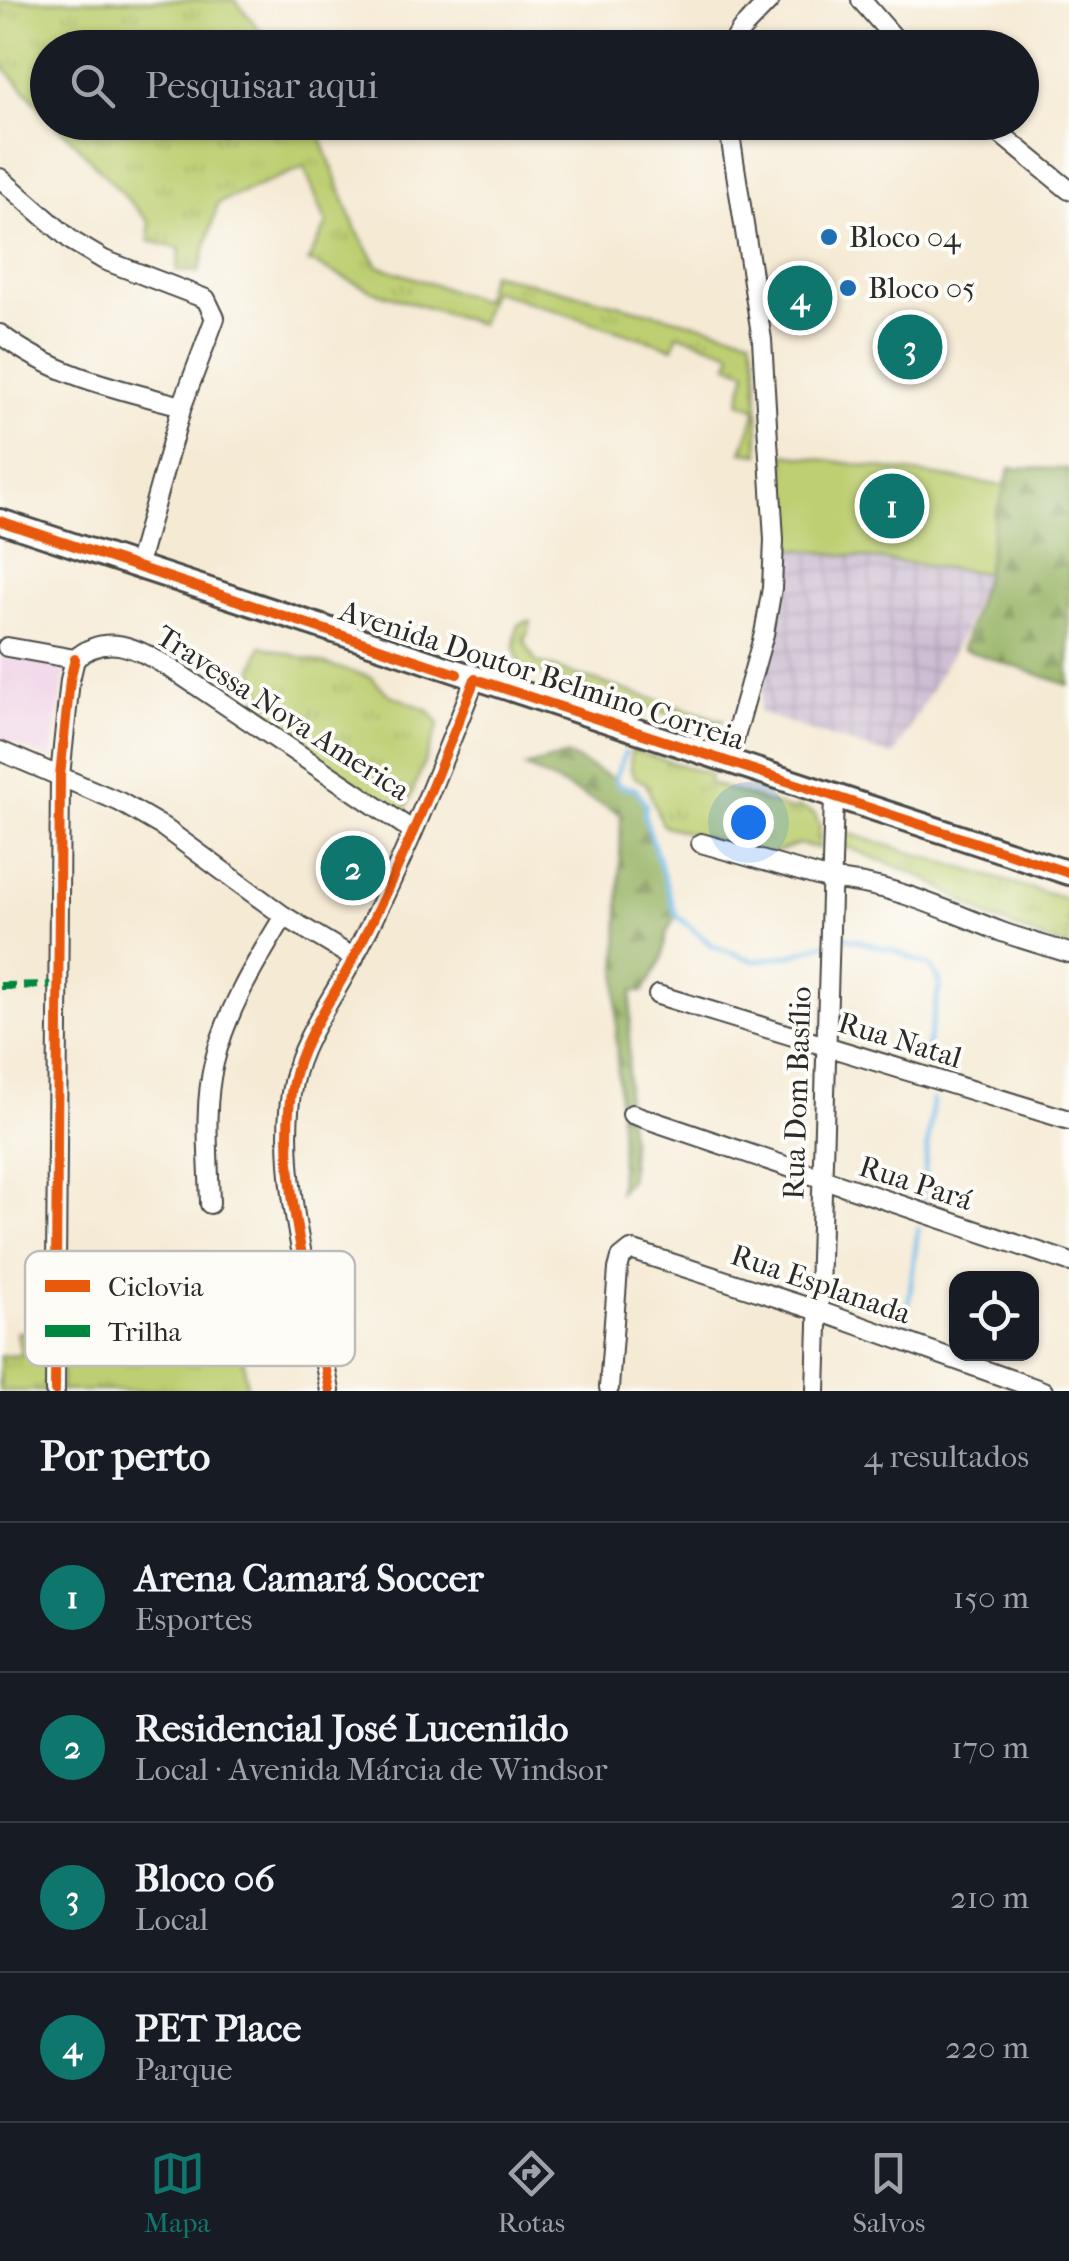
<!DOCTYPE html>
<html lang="pt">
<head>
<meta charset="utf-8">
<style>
  body { margin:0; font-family:"IM FELL French Canon",serif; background:#20242c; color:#f1f3f6 }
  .controls { position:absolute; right:30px; bottom:30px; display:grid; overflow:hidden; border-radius:20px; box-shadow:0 2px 8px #0004 }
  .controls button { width:90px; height:90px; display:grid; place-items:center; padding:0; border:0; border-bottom:2px solid #363941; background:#171b24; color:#f1f3f6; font:50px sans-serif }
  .you { position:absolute; left:748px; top:822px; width:35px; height:35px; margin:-25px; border:8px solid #fff; border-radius:50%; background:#1a73e8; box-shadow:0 0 0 15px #1a73e833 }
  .badge { display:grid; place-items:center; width:65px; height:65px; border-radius:50%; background:#0f766e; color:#fff; font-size:32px; font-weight:700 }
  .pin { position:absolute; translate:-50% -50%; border:5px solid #fff; box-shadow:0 2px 10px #0006 }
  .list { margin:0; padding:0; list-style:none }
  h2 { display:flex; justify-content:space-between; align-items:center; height:130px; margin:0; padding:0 40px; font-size:42px }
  h2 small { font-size:32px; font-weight:400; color:#9ea1a6 }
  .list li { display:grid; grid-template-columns:65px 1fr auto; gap:30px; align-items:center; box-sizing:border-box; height:150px; padding:0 40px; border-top:2px solid #363941 }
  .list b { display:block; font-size:38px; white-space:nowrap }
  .list p { margin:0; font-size:32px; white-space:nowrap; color:#9ea1a6 }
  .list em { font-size:32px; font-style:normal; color:#9ea1a6 }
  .icon { flex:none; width:55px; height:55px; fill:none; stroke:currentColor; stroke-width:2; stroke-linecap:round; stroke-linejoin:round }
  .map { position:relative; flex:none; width:1069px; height:1391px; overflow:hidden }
  .search { position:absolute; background:#171b24; box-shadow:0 2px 8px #0004; left:30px; right:30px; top:30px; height:110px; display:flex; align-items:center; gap:25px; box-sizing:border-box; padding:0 35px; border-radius:55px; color:#9ea1a6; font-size:38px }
  .sheet { height:730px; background:#171b24 }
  nav { display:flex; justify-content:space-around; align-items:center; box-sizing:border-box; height:140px; border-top:2px solid #363941; background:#171b24; font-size:28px; color:#9ea1a6 }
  nav a { display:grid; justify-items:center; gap:5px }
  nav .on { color:#0f766e }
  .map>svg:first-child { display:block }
  .built { fill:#efd0e7 }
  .industrial { fill:url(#industrial-grid) }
  .grass { fill:url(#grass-tufts); stroke:#747d4e; stroke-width:2.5 }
  .forest { fill:url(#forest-firs); stroke:#606e48; stroke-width:2.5 }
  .green { fill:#bdcf72; stroke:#747d4e; stroke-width:2.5 }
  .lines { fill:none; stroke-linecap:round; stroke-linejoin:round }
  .stream { stroke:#6fbae8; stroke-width:5 }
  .minor-casing { stroke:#494844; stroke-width:22 }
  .major-casing { stroke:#494844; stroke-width:28 }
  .minor { stroke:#fff; stroke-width:18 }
  .major { stroke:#fff; stroke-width:22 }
  .quiet { stroke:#00873e; stroke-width:8; stroke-dasharray:15 8; stroke-linecap:butt }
  .cycleway-casing { stroke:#fdfcf7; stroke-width:16 }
  .cycleway { stroke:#e8590c; stroke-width:10 }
  .poi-dot { fill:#1f6fb2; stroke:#fdfcf7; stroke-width:4 }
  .labels { text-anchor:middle; stroke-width:8; stroke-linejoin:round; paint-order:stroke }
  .poi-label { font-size:30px; fill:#2b2b2b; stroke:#fdfcf7; text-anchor:start }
  .street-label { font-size:30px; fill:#2b2b2b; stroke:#fdfcf7 }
  .key { fill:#fdfcf7; stroke:#bebdba; stroke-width:2.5 }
  .key-label { font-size:28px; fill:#2b2b2b }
</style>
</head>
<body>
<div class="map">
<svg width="1069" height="1391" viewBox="0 0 1069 1391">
  <defs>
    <pattern id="industrial-grid" width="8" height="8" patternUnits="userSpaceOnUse" patternTransform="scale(2.5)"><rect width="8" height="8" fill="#cdbed3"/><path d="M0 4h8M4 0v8" fill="none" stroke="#b0a3b5"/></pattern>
    <pattern id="grass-tufts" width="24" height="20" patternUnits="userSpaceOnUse" patternTransform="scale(2.5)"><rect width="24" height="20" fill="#bdcf72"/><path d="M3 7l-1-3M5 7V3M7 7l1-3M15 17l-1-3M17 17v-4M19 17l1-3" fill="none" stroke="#a3b263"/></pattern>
    <pattern id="forest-firs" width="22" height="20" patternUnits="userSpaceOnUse" patternTransform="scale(2.5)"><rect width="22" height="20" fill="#96b264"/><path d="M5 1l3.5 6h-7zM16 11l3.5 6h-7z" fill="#7b9153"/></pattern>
  </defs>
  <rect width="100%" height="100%" fill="#fdfcf7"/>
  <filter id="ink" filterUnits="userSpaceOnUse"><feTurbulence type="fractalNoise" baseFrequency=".01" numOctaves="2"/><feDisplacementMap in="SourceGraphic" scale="20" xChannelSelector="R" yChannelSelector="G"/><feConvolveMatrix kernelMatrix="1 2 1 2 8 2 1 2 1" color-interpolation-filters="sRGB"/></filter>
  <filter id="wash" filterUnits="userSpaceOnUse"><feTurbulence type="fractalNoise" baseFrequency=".0048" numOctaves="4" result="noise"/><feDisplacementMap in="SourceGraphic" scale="40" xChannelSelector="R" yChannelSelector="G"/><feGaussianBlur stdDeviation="2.25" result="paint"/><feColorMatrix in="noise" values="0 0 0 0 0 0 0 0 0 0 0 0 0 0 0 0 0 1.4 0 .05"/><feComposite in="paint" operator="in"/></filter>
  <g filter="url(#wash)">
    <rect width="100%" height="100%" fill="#f5ead4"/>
    <!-- built -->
    <polygon class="built" points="0,657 67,661 52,760 0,738"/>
    <!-- industrial -->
    <polygon class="industrial" points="787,548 986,573 962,635 894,756 819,734 759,712"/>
    <!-- grass -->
    <g class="grass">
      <polygon points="1,0 235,0 274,47 48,48 47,114 0,63"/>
      <polygon points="56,123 315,123 356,230 378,266 482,301 491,273 751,337 757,363 759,454 742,452 757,409 739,402 747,371 728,365 732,352 678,334 673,348 491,290 480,324 373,291 308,261 327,224 304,167 218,203 199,272 177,271 180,249 149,241 149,222"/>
      <path d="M527 621 531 622 525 642 536 662 723 721 707 726 522 668C514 653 513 641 518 625Z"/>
      <polygon points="261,646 371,677 388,694 428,710 439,724 404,814 254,719 261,690 253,670"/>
      <path d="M631 750 710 774 709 783 794 811 796 807 814 813 820 825 819 848 798 844 767 856 662 825 646 783C626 776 631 767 631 750Z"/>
      <polygon points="840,831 1069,900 1069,949 990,918 925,878 837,843"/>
      <polygon points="234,1285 247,1391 61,1391 63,1294 109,1303 109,1290"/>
      <polygon points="17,1332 48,1333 48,1391 0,1391 0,1356 21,1355"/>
    </g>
    <!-- forest -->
    <g class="forest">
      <polygon points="1010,468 1069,469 1069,685 962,649 986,573 995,515"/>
      <polygon points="567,755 615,779 620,786 636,789 646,805 644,814 676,915 666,935 662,959 643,992 632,992 626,1108 631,1141 630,1178 619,1192 621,1145 616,1040 621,814 525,767"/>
    </g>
    <!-- green -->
    <polygon class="green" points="784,454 1006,486 995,515 986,573 787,548"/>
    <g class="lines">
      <!-- stream -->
      <g class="stream">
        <polyline points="625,753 615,779 619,786 636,789 646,805 644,814 676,915 713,946 755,961 792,955 844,937 895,951 932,967 940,982 926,1054"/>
        <polyline points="921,1203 933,1100"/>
        <polyline points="905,1331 918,1229"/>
      </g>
    </g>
  </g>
  <g filter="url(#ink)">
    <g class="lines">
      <!-- minor casing -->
      <g class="minor-casing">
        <g id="minor">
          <polyline points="861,0 903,48"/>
          <polyline points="730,48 741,30 770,0"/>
          <polyline points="986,122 1069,190"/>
          <polyline points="0,178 72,241 104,260 206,299 215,318 182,406 137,567"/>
          <path d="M0 334C54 376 118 389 182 406"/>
          <path d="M7 647 75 659C108 630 139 650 172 669L413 831"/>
          <polyline points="0,751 120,802 163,827 284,916 354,958"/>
          <polyline points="728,762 764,634 772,588 774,540 762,340 728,122"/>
          <path d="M701 843 831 880C892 883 946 911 1002 932 1024 940 1047 946 1069 953"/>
          <polyline points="658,995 1069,1120"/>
          <polyline points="632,1114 1069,1262"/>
          <path d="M210 1204C209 1158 203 1108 214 1063 226 1011 256 962 284 916"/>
          <polyline points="609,1388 618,1269 621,1258 631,1250 819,1311 1043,1391"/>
          <polyline points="55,1391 60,776 70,680 75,659"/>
          <path d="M330 1391C314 1300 274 1172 293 1082 302 1038 333 999 353 959 400 869 438 774 475 679"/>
          <polyline points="816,1391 834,797"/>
        </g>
      </g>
      <!-- major casing -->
      <g class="major-casing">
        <polyline id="major" points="0,521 1069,873"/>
      </g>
      <!-- minor -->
      <use href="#minor" class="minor"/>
      <!-- major -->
      <use href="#major" class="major"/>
      <!-- quiet -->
      <polyline class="quiet" points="0,986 58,985"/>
      <!-- cycleway casing -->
      <g class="cycleway-casing">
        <g id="cycleway">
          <polyline points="0,521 457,674"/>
          <polyline points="481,681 1069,873"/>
          <polyline points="55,1391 60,776 70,680 75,659"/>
          <path d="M330 1391C314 1300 274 1172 293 1082 302 1038 333 999 353 959 400 869 438 774 475 679"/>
        </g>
      </g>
      <!-- cycleway -->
      <use href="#cycleway" class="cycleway"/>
    </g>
  </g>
  <!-- markers -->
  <g class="poi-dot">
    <circle cx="829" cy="237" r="10"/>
    <circle cx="848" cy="288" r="10"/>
  </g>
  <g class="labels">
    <!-- poi labels -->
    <g class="poi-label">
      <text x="849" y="247">Bloco 04</text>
      <text x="868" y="298">Bloco 05</text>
    </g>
    <!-- street labels -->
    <g class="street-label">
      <text transform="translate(542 675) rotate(18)" y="10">Avenida Doutor Belmino Correia</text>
      <text transform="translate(283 713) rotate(33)" y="10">Travessa Nova America</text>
      <text transform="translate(900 1040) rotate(17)" y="10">Rua Natal</text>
      <text transform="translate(797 1093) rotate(-88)" y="10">Rua Dom Basílio</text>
      <text transform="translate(916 1183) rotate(18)" y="10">Rua Pará</text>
      <text transform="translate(821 1284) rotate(19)" y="10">Rua Esplanada</text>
    </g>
  </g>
  <!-- legend -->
  <rect x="25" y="1251" width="330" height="115" rx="15" class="key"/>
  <rect x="45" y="1280" width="45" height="12" fill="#e8590c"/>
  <rect x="45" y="1325" width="45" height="12" fill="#00873e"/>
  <g class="key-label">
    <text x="108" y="1296">Ciclovia</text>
    <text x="108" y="1341">Trilha</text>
  </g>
</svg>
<div class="controls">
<button><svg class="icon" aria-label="locate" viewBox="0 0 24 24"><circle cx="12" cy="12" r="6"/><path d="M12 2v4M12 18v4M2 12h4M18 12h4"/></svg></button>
</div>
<div class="you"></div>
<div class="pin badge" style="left:892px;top:506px">1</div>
<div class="pin badge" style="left:353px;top:868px">2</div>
<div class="pin badge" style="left:910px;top:347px">3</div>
<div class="pin badge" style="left:800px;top:298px">4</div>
<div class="search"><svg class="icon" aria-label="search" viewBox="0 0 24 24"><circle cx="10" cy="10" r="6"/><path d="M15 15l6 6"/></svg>Pesquisar aqui</div>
</div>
<section class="sheet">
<h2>Por perto<small>4 resultados</small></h2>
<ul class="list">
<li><span class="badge">1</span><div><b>Arena Camará Soccer</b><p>Esportes</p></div><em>150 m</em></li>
<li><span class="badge">2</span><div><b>Residencial José Lucenildo</b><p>Local · Avenida Márcia de Windsor</p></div><em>170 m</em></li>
<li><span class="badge">3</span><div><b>Bloco 06</b><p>Local</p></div><em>210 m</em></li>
<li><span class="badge">4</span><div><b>PET Place</b><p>Parque</p></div><em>220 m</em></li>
</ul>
</section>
<nav>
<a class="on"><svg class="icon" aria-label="map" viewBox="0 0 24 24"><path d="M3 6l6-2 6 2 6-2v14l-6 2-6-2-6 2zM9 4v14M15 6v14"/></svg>Mapa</a>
<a><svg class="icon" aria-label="directions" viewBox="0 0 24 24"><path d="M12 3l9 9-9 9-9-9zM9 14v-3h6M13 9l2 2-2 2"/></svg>Rotas</a>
<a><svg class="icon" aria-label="saved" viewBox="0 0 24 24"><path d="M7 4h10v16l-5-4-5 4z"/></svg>Salvos</a>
</nav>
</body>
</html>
